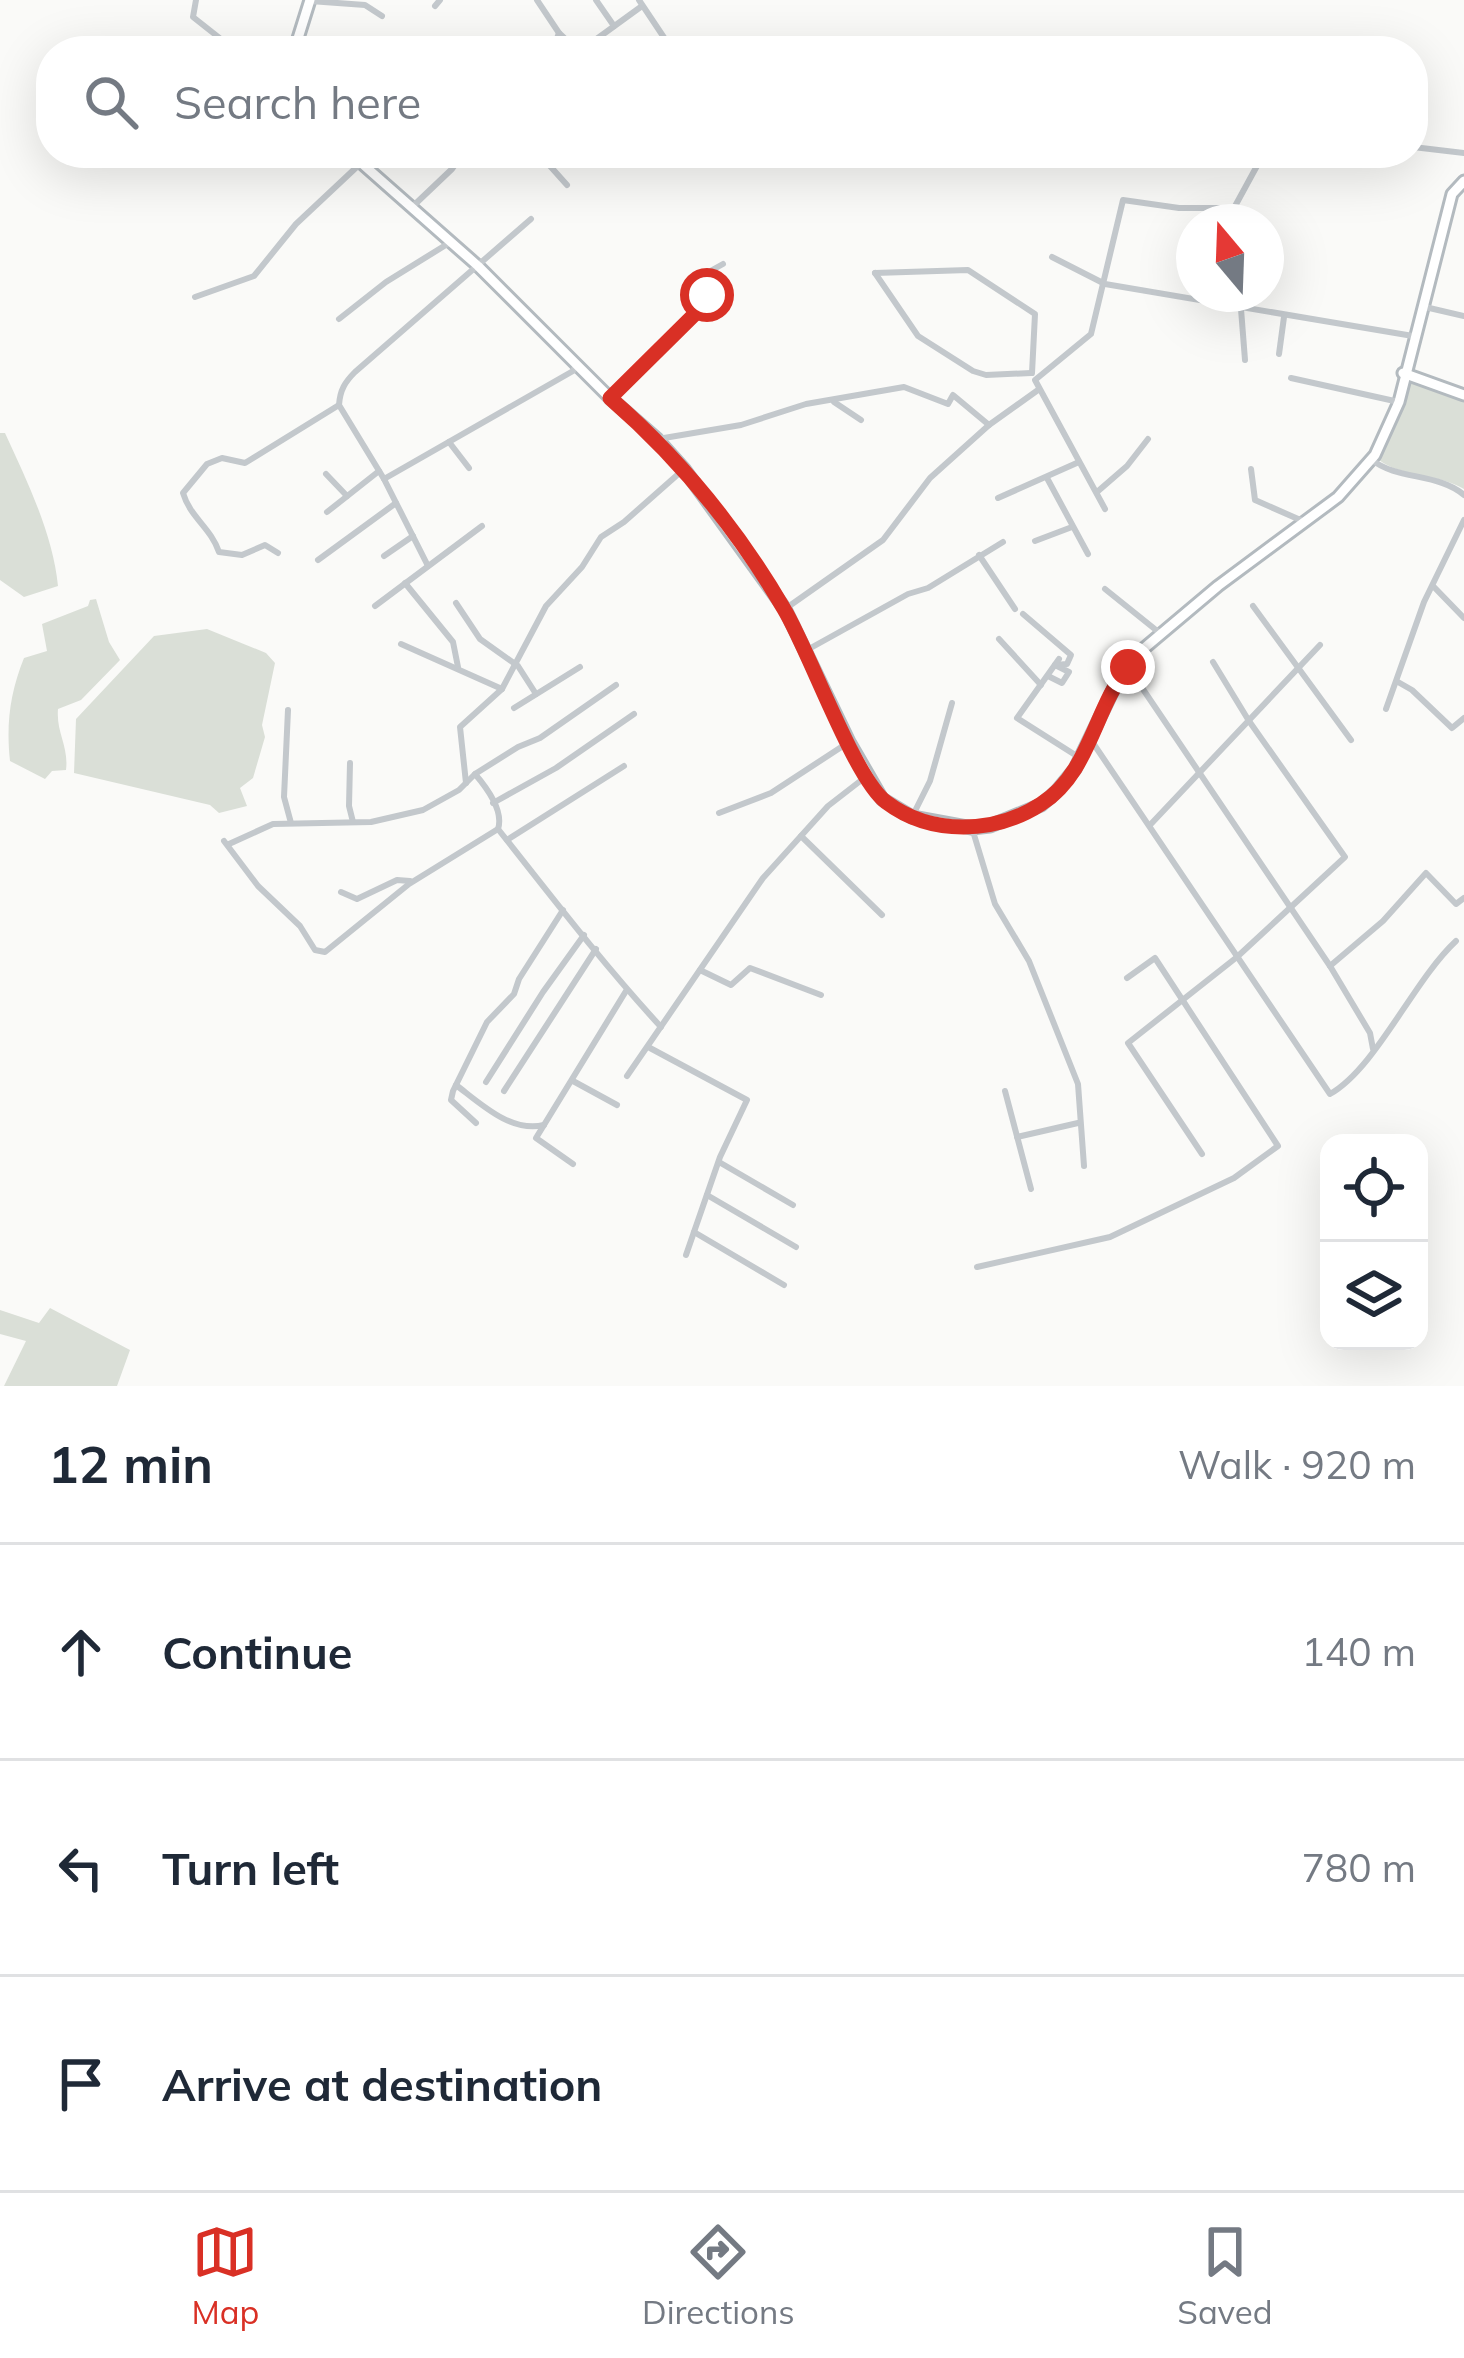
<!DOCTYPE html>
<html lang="en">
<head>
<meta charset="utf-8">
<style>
  body { margin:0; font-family:Mulish,sans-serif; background:#f2f2f3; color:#1f2937 }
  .controls { position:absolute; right:36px; bottom:36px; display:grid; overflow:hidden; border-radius:24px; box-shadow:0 12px 48px #0002 }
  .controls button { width:108px; height:108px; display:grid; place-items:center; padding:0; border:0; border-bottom:3px solid #e0e1e3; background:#fff; color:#1f2937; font:60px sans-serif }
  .compass { position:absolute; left:1176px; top:204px; width:108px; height:108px; border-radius:50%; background:#fff; box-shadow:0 12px 48px #0002; rotate:341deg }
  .stop { position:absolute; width:36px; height:36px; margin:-27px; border:9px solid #d93025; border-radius:50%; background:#fff }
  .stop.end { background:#d93025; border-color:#fff; box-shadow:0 3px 12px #0008 }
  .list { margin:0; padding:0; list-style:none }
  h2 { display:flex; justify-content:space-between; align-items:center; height:156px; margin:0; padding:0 48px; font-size:51px }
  h2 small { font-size:39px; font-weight:400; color:#747a83 }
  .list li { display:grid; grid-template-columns:78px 1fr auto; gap:36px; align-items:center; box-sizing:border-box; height:216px; padding:0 48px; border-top:3px solid #e0e1e3 }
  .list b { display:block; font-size:45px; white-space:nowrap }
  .list em { font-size:39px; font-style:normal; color:#747a83 }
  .icon { flex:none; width:66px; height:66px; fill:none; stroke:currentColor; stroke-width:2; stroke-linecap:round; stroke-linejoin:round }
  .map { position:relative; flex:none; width:1464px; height:1386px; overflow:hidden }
  .search { position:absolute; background:#fff; box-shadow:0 12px 48px #0002; left:36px; right:36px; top:36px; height:132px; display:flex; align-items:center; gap:30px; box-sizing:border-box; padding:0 42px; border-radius:48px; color:#747a83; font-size:45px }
  .sheet { height:804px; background:#fff }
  nav { display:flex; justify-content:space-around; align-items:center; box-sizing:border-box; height:168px; border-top:3px solid #e0e1e3; background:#fff; font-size:33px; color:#747a83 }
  nav a { display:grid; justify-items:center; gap:6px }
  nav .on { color:#d93025 }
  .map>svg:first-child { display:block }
  .green { fill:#dadfd7 }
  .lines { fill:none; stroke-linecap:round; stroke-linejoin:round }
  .secondary-casing { stroke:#b3babf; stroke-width:15 }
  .street { stroke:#c3c8cc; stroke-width:6 }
  .secondary { stroke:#fff; stroke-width:9 }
  .route { stroke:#d93025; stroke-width:15 }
</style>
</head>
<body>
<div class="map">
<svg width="1464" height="1386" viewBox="0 0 1464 1386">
  <rect width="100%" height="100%" fill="#fafaf8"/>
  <!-- green -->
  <g class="green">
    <path d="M1410 381 1464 399V489C1440 474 1401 477 1379 460Z"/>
    <path d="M0 433H5C27 481 53 534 58 586L24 597 0 580Z"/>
    <path d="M96 599 109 642 120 660 81 700 58 709C56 733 69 746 66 770L52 771 45 779 10 761C6 724 10 693 24 658L47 651 42 624 88 606 90 600Z"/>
    <polygon points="207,629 266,653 275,663 262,725 265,737 253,778 240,788 247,806 219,813 210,805 74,773 76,719 154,636"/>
    <polygon points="50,1308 130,1350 117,1386 4,1386 26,1341 0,1334 0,1310 39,1323"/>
  </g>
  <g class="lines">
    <!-- secondary casing -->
    <g class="secondary-casing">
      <g id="secondary">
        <polyline points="294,51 310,0"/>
        <polyline points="350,153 478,266 610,398 657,439 684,469 785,609 849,742 882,799 912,817 972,828 990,826 1041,805 1056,792 1075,769 1116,684 1142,650 1218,586 1338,497 1375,455 1399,402 1452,194 1464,181"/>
        <polyline points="1403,373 1464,395"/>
      </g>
    </g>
    <!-- street -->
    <g class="street">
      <polyline points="196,0 193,17 236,51"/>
      <polyline points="537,0 559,33 578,51"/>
      <polyline points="596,0 614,26"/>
      <polyline points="639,0 673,51"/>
      <polyline points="310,1 365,5 382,16"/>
      <polyline points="435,6 440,0"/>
      <polyline points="552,51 559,33"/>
      <polyline points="580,51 642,6"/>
      <polyline points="1413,147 1464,153"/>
      <polyline points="513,153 515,155"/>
      <polyline points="563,153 550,166 567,185"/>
      <polyline points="411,208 452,169 463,153"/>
      <polyline points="1052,257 1105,284 1413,336"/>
      <polyline points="875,273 968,270 1035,314 1032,373"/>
      <polyline points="875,273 918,336 973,371 986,375 1031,373"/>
      <polyline points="195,297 254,276 296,224 361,163"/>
      <polyline points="1425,307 1464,316"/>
      <polyline points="1241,309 1245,360"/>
      <polyline points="339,319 386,282 449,243"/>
      <polyline points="1279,354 1284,317"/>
      <polyline points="1291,378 1399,402"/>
      <polyline points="610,398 707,302 696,279 723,264"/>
      <polyline points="834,402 861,420"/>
      <polyline points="658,439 741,425 806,404 904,387 948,404 953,395 989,425"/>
      <polyline points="449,442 469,468"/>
      <path d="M1372 460C1397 480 1439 473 1464 495"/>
      <polyline points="1251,469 1255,500 1305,522"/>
      <polyline points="326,474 347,496"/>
      <polyline points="1047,478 1088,554"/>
      <polyline points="384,479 573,371 576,365"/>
      <polyline points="1097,492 1127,466 1148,439"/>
      <polyline points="998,498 1079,462"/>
      <polyline points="1105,509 1035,380 1091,334 1123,200 1179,208 1234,208 1264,153"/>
      <polyline points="327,512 379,471"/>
      <polyline points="1035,541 1072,527"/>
      <path d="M278 553 265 545 242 555 219 552C211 528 190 517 183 493L207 464 222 458 245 463 339 405"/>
      <polyline points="979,555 1015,609"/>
      <polyline points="384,556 413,536"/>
      <polyline points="318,560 396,503"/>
      <path d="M428 566 384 479 339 405C340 390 345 382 355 372L531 219"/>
      <polyline points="405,583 453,642 458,667"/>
      <polyline points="1434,587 1464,618"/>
      <polyline points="1105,589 1161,634"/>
      <polyline points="456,603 480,639 518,666 536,694"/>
      <polyline points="375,606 482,526"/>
      <polyline points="1253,606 1351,740"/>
      <polyline points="785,609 883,540 930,478 989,425 1038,390"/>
      <polyline points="1023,614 1071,655 1067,664 1055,665 1069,672 1062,683 1048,676"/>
      <polyline points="999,639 1041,685"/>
      <polyline points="401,644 502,689"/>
      <polyline points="807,650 908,594 928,588 1003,542"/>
      <polyline points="1059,659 1017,718 1080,758"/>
      <polyline points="1128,667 1330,966 1370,1033 1373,1049"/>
      <polyline points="1398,682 1412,690 1452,728 1464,718"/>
      <polyline points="514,708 580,667"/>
      <polyline points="1386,709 1424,602 1464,520"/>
      <polyline points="288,710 284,797 291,823"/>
      <path d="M1091 740 1330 1094C1376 1068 1413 981 1456 941"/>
      <polyline points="350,763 349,806 353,822"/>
      <polyline points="466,783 460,727 502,689 546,606 582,567 601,537 624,522 684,469"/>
      <polyline points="493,803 556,768 634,714"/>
      <polyline points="719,813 771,793 849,742"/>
      <polyline points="912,817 930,781 952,703"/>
      <polyline points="1150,825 1320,645"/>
      <polyline points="972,828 995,904 1029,961 1078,1084 1084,1166"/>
      <path d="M498 829C551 896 603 964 661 1027"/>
      <polyline points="801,836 882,915"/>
      <polyline points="507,840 624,766"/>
      <path d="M224 841 258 886 300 926 315 950 325 952 409 884 498 829C504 811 487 788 475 774"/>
      <polyline points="229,844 273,824 371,822 423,810 459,790 475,774 518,747 540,738 616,685"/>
      <polyline points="341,892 357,899 397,880 410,881"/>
      <polyline points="1330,966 1383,921 1426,873 1456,904 1464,898"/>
      <polyline points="700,970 731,985 750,968 821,995"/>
      <polyline points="650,1048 747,1100 720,1157 686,1255"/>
      <polyline points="627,1076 763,878 828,806 868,775"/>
      <polyline points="573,1081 617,1105"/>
      <polyline points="486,1082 543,992 584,935"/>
      <path d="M456 1085C481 1104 511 1133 544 1125"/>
      <polyline points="504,1091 596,949"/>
      <polyline points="1005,1091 1031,1189"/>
      <polyline points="476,1123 451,1100 453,1091 487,1022 514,994 519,979 563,910"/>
      <polyline points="1017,1137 1078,1123"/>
      <polyline points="1202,1154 1128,1043 1237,957 1345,857 1249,721 1213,662"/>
      <polyline points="719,1162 793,1205"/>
      <polyline points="573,1164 536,1138 626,991"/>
      <polyline points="707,1195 796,1247"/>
      <polyline points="694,1232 784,1285"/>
      <polyline points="977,1267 1110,1237 1234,1178 1278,1146 1155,958 1127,978"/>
    </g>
    <!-- secondary -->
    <use href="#secondary" class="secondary"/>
  </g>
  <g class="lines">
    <!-- route -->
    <path class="route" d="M707 295V302L610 398C679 458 738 530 784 609 809 650 854 778 886 802 931 836 995 834 1041 804 1090 773 1094 709 1128 667"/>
  </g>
</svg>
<div class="controls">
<button><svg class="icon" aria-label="locate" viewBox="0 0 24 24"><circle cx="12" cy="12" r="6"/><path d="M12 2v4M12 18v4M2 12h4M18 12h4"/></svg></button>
<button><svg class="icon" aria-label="layers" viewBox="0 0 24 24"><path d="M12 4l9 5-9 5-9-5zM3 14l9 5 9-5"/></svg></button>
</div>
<svg class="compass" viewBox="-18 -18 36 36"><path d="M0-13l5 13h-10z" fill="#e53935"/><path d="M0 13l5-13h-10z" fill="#747a83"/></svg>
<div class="stop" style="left:707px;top:295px"></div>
<div class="stop end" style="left:1128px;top:667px"></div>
<div class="search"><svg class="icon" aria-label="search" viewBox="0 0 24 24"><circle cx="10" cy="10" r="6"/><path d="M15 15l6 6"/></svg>Search here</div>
</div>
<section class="sheet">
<h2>12 min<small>Walk · 920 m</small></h2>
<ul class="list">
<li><svg class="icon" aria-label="ahead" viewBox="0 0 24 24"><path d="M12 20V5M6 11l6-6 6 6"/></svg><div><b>Continue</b></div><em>140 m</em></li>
<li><svg class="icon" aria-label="left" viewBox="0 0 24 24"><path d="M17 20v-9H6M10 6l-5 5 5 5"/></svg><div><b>Turn left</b></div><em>780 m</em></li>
<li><svg class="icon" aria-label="arrive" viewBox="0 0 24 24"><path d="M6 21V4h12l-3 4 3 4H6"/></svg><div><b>Arrive at destination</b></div></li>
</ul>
</section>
<nav>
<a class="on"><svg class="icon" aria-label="map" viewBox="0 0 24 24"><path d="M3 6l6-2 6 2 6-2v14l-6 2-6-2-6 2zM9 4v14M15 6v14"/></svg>Map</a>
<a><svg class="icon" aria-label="directions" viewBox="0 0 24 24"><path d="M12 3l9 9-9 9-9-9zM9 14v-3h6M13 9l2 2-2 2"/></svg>Directions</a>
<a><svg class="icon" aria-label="saved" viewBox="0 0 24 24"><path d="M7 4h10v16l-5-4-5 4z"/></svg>Saved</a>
</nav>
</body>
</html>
